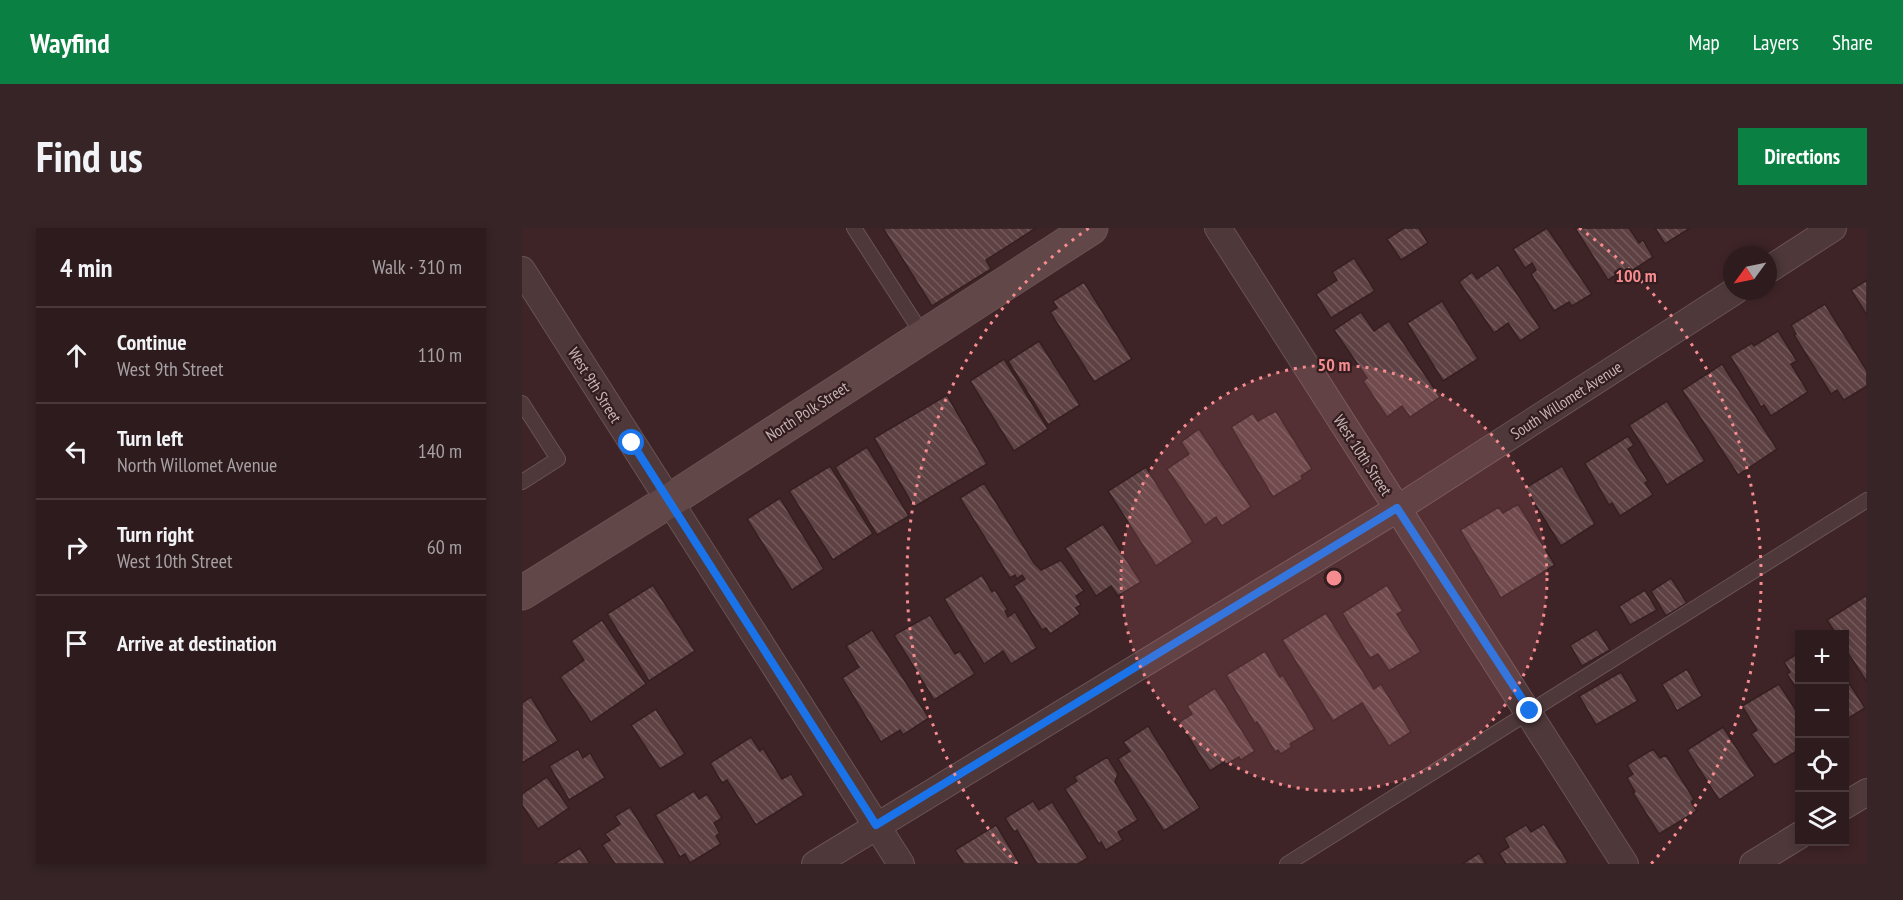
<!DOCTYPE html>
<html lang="en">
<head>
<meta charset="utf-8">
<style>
  body { margin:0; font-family:"PT Sans Narrow",sans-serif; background:#362426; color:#f1f3f6 }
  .controls { position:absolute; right:18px; bottom:18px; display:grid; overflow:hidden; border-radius:0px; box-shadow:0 3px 9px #0003 }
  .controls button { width:54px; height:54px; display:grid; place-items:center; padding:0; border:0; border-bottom:2px solid #49393b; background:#2e1b1d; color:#f1f3f6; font:30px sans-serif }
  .compass { position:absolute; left:1201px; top:18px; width:54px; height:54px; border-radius:50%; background:#2e1b1d; box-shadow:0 3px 9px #0003; rotate:237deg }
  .stop { position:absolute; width:18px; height:18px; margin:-14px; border:4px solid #1a73e8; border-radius:50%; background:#fff }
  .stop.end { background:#1a73e8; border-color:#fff; box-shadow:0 2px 6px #0008 }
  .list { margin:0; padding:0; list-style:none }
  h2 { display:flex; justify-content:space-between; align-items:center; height:78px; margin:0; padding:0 24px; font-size:26px }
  h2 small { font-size:20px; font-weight:400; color:#a7a1a4 }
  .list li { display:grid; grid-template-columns:39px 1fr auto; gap:18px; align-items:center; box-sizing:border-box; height:96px; padding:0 24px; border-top:2px solid #49393b }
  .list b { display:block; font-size:22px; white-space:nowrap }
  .list p { margin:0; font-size:20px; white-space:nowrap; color:#a7a1a4 }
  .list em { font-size:20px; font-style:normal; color:#a7a1a4 }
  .icon { flex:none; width:33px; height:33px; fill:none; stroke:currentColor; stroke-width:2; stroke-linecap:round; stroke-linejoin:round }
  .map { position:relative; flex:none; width:1345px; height:636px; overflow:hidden; border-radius:0px }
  header { display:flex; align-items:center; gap:36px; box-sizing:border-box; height:84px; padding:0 30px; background:#0b8043; color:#fff }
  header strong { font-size:28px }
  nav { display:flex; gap:33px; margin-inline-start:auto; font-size:21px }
  .intro { display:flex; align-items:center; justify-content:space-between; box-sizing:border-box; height:144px; padding:0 36px }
  h1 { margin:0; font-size:42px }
  .button { padding:15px 27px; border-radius:0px; background:#0b8043; color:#fff; font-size:21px; font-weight:700 }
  main { display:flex; gap:36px; padding:0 36px }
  aside { flex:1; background:#2e1b1d; border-radius:0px; box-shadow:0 3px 9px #0003 }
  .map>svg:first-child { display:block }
  .building { fill:url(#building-back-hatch); stroke:#351f21; stroke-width:1.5 }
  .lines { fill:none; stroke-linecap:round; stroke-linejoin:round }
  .lane-casing { stroke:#695355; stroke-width:16 }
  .street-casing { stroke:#695355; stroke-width:28 }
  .secondary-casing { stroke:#695355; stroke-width:35 }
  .lane { stroke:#4e383a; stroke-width:14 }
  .street { stroke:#4e383a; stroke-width:26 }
  .secondary { stroke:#614747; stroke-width:33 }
  .route { stroke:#1a73e8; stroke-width:8 }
  .ring { fill:none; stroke:#f78c90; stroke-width:3; stroke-dasharray:3 6 }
  .labels { text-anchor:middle; stroke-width:4.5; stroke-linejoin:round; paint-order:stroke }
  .street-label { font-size:16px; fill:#c9b5b5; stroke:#331d1f }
  .centre { fill:#f78c90; stroke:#331d1f; stroke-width:3 }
  .ring-label { font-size:18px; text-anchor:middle; font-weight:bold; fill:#f78c90; stroke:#331d1f; stroke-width:4.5; stroke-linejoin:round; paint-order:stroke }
</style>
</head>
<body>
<header>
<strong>Wayfind</strong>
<nav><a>Map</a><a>Layers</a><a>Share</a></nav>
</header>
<div class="intro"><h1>Find us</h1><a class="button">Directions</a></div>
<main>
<aside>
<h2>4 min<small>Walk · 310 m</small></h2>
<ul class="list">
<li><svg class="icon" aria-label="ahead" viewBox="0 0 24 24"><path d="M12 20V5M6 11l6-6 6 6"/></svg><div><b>Continue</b><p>West 9th Street</p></div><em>110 m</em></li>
<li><svg class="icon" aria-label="left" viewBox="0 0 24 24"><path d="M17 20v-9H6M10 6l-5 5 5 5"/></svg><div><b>Turn left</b><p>North Willomet Avenue</p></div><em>140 m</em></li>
<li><svg class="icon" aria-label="right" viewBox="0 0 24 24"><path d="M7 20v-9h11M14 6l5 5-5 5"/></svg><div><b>Turn right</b><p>West 10th Street</p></div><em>60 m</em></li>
<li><svg class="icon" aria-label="arrive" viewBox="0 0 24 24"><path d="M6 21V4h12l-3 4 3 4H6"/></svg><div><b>Arrive at destination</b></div></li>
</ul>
</aside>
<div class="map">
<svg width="1345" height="636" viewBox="0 0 1345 636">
  <defs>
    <pattern id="building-back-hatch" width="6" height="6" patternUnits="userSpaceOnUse" patternTransform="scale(1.5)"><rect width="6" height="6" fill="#5e4143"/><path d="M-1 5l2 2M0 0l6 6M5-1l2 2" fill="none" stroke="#745a5c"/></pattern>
  </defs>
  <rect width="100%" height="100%" fill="#3e2427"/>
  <!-- building -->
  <g class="building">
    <polygon points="361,0 514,0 464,32 469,41 410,78"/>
    <polygon points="882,0 897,0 906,15 879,32 865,11"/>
    <polygon points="1025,0 1070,66 1050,78 1047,74 1032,83 1009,46 1014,42 1010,35 1003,40 991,21"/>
    <polygon points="1053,0 1107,0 1117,15 1121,12 1131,29 1105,46 1102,42 1086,52"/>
    <polygon points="1133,0 1168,0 1143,16"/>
    <polygon points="832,30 853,63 809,90 794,66 815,52 810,44"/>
    <polygon points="976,37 1018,100 998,113 986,95 972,105 937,54 950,44 955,51"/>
    <polygon points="1345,52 1345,87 1329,62"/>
    <polygon points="562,54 610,131 572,154 528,84 535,80 531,73"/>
    <polygon points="920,73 956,131 921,153 885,95"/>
    <polygon points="1303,76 1345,143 1345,158 1322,172 1315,162 1309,166 1272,107 1274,106 1269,97"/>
    <polygon points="839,84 852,103 867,93 918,169 888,189 880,178 865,189 841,153 845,150 812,102"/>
    <polygon points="1256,103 1275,133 1269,136 1286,164 1249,188 1242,177 1239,179 1208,128 1230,115 1232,118"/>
    <polygon points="517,113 558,177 526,197 486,133"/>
    <polygon points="482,131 526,201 492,223 448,153"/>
    <polygon points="1200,136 1255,221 1216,247 1160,162"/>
    <polygon points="425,167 465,236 392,279 352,210"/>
    <polygon points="1145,173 1183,233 1145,257 1107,197"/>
    <polygon points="754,183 790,241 779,248 781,251 751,269 709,199 731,185 736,193"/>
    <polygon points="677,201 729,279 700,298 694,289 683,297 645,241 667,226 659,214"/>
    <polygon points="1106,208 1112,217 1106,221 1126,253 1123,255 1131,267 1098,288 1090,275 1087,277 1063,235"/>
    <polygon points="345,219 387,288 355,307 313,239"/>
    <polygon points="308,238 351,306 311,332 267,263"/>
    <polygon points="1040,238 1073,296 1039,318 1003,260"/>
    <polygon points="624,239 671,314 634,338 586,263"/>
    <polygon points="462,255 512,335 519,342 539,332 562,363 554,368 559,377 554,380 558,386 528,406 524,400 520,402 492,358 503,351 500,347 495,351 493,347 488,350 438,270"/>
    <polygon points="258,270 302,341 270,362 225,291"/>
    <polygon points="996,276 1033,337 979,370 938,302 977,279 981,285"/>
    <polygon points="581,296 619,354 596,368 589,358 574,368 543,320"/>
    <polygon points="460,347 470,364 473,362 486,382 483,383 486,389 493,384 515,420 489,436 481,423 462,436 422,371"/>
    <polygon points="1149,350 1165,375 1144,388 1129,363"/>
    <polygon points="131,357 173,423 127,453 85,386"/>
    <polygon points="865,357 881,383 875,386 899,424 867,443 856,426 848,430 820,385"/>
    <polygon points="1123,362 1135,382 1108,397 1097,378"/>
    <polygon points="1345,367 1345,454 1322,419 1322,406 1314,406 1305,392"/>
    <polygon points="804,385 852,461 859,456 889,504 867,518 840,475 811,493 760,412"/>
    <polygon points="408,387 433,426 438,423 453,446 412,472 372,407"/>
    <polygon points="80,392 124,456 69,494 38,449 62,432 49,413"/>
    <polygon points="1075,401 1088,422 1060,438 1048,417"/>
    <polygon points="350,402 407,490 381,507 378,502 359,514 320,450 337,439 324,418"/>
    <polygon points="743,423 758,449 761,447 793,501 768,516 770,519 759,526 756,522 753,524 735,494 733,496 704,447"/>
    <polygon points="1278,424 1278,466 1265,446 1268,444 1262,434"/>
    <polygon points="1165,441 1180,468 1155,483 1140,456"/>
    <polygon points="1099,444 1116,473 1074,497 1057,468"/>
    <polygon points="1322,447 1343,480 1322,493"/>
    <polygon points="1257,456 1278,489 1278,521 1252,537 1229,506 1235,502 1220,478"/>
    <polygon points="693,460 733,523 719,532 717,529 703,537 702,534 688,543 657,494 670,486 665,478"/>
    <polygon points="9,469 36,513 0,535 0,475"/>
    <polygon points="134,481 163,526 138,541 109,497"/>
    <polygon points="626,498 678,580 642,603 596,531 608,523 601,514"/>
    <polygon points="1201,499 1233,548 1197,572 1165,522"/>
    <polygon points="229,509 238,523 241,520 260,551 269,546 282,567 234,597 205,552 200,555 188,535"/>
    <polygon points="56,521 61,530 68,525 83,550 47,572 27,538"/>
    <polygon points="1131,521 1138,530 1144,527 1172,571 1169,574 1175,583 1137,606 1111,565 1113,564 1105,550 1111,546 1105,537"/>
    <polygon points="585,529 596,546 593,554 616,592 596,604 601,612 584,622 579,614 577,616 543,561 555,553 552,549"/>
    <polygon points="25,549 47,580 16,601 0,577 0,566"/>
    <polygon points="172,563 177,571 185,566 200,590 192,595 198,605 194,608 199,616 168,635 163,626 158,629 133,587"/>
    <polygon points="511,573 517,582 530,574 566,630 556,636 515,636 495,602 492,604 483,590"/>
    <polygon points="108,579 144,636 93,636 80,617 88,612 83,606 98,596 93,588"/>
    <polygon points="1022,596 1046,634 1043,636 984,636 977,625 987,619 982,610 1004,597 1009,604"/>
    <polygon points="474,597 498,636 442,636 433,622"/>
    <polygon points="58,620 68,636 32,636"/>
    <polygon points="957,625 964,636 940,636"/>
  </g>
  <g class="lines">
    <!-- lane casing -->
    <g class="lane-casing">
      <g id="lane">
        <polyline points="332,0 401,107"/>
        <polyline points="0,175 36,231 0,254"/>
        <polyline points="765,636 1345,272"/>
      </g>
    </g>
    <!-- street casing -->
    <g class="street-casing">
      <g id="street">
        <polyline points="696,0 1103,636"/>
        <polyline points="0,42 379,636"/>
        <polyline points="1246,42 1311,0"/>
        <polyline points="1322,578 1345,564"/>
        <polyline points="293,636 875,281 1213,63"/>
        <polyline points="1231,636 1278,607"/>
      </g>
    </g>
    <!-- secondary casing -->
    <g class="secondary-casing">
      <polyline id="secondary" points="0,365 147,273 569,0"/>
    </g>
    <!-- lane -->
    <use href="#lane" class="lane"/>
    <!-- street -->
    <use href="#street" class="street"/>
    <!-- secondary -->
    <use href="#secondary" class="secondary"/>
  </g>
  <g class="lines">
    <!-- route -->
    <polyline class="route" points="110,215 354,597 875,280 1008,483"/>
  </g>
  <!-- distance rings -->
  <circle cx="812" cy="350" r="213" fill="#f78c90" fill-opacity=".12"/>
  <g class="ring">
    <circle cx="812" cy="350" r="213"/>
    <path d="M495 636A427 427 0 0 1 567 0M1057 0A427 427 0 0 1 1129 636"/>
  </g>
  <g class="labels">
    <!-- street labels -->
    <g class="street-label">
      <text transform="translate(73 157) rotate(58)" y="6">West 9th Street</text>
      <text transform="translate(1044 172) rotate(-33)" y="6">South Willomet Avenue</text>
      <text transform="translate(285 183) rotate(-33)" y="6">North Polk Street</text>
      <text transform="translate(841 227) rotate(57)" y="6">West 10th Street</text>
    </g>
  </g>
  <circle cx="812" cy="350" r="9" class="centre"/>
  <g class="ring-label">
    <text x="1114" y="54">100 m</text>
    <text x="812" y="143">50 m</text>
  </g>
</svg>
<div class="controls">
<button>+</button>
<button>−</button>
<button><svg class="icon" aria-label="locate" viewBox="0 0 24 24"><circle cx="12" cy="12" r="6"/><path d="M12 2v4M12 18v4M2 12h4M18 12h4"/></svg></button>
<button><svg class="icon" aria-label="layers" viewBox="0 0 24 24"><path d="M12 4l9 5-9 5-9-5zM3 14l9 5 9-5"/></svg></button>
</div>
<svg class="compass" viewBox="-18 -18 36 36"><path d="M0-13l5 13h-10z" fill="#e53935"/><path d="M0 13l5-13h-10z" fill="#a7a1a4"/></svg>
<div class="stop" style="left:110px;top:215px"></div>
<div class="stop end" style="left:1008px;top:483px"></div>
</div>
</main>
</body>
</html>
